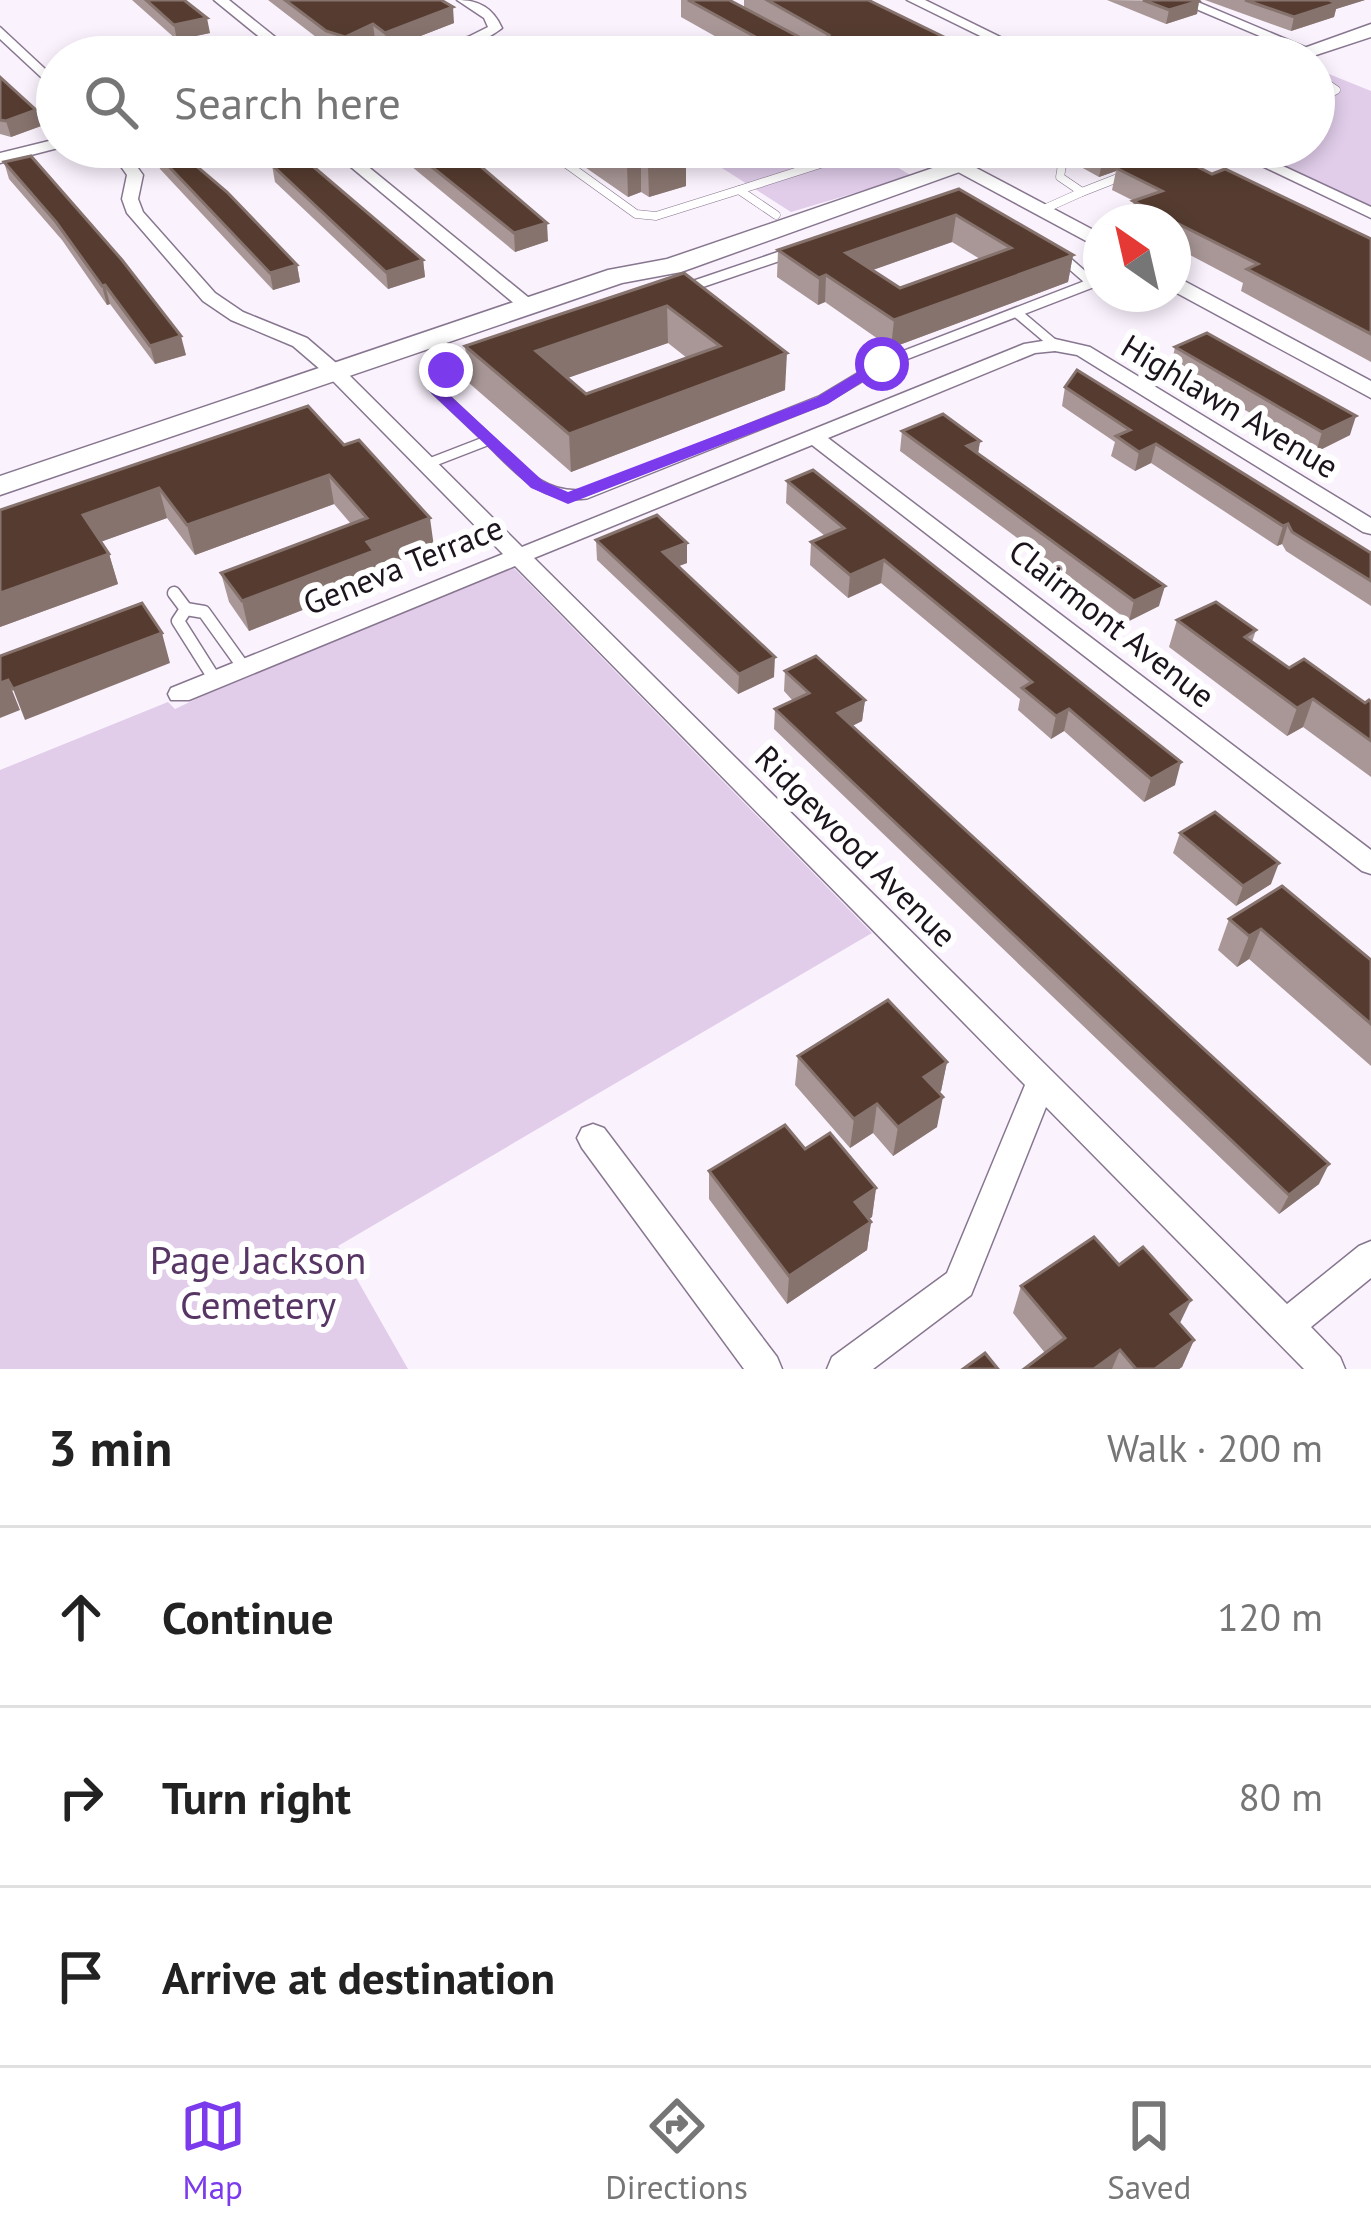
<!DOCTYPE html>
<html lang="en">
<head>
<meta charset="utf-8">
<style>
  body { margin:0; font-family:"PT Sans",sans-serif; background:#f6f6f6; color:#222 }
  .compass { position:absolute; left:1083px; top:204px; width:108px; height:108px; border-radius:50%; background:#fff; box-shadow:0 6px 18px #0003; rotate:326deg }
  .stop { position:absolute; width:36px; height:36px; margin:-27px; border:9px solid #7c3aed; border-radius:50%; background:#fff }
  .stop.end { background:#7c3aed; border-color:#fff; box-shadow:0 3px 12px #0008 }
  .list { margin:0; padding:0; list-style:none }
  h2 { display:flex; justify-content:space-between; align-items:center; height:156px; margin:0; padding:0 48px; font-size:51px }
  h2 small { font-size:39px; font-weight:400; color:#767676 }
  .list li { display:grid; grid-template-columns:78px 1fr auto; gap:36px; align-items:center; box-sizing:border-box; height:180px; padding:0 48px; border-top:3px solid #e0e0e0 }
  .list b { display:block; font-size:45px; white-space:nowrap }
  .list em { font-size:39px; font-style:normal; color:#767676 }
  .icon { flex:none; width:66px; height:66px; fill:none; stroke:currentColor; stroke-width:2; stroke-linecap:round; stroke-linejoin:round }
  .map { position:relative; flex:none; width:1371px; height:1369px; overflow:hidden }
  .search { position:absolute; background:#fff; box-shadow:0 6px 18px #0003; left:36px; right:36px; top:36px; height:132px; display:flex; align-items:center; gap:30px; box-sizing:border-box; padding:0 42px; border-radius:66px; color:#767676; font-size:45px }
  .sheet { height:696px; background:#fff }
  nav { display:flex; justify-content:space-around; align-items:center; box-sizing:border-box; height:168px; border-top:3px solid #e0e0e0; background:#fff; font-size:33px; color:#767676 }
  nav a { display:grid; justify-items:center; gap:6px }
  nav .on { color:#7c3aed }
  .map>svg:first-child { display:block }
  .green { fill:#e1cdea }
  .lines { fill:none; stroke-linecap:round; stroke-linejoin:round }
  .service-far2-casing { stroke:#87768f; stroke-width:9 }
  .service-far1-casing { stroke:#87768f; stroke-width:12 }
  .service-casing { stroke:#87768f; stroke-width:15 }
  .minor-casing { stroke:#87768f; stroke-width:3 }
  .tertiary-casing { stroke:#87768f; stroke-width:3 }
  .secondary-casing { stroke:#87768f; stroke-width:3 }
  .service-far2 { stroke:#fff; stroke-width:8 }
  .service-far1 { stroke:#fff; stroke-width:9 }
  .service { stroke:#fff; stroke-width:12 }
  .minor { fill:#fff; fill-rule:evenodd }
  .tertiary { fill:#fff; fill-rule:evenodd }
  .secondary { fill:#fff; fill-rule:evenodd }
  .wall { fill:#a89796; fill-rule:evenodd }
  .shaded-wall { fill:#87736e }
  .building { fill:#563c30; stroke:#87736e; stroke-width:3; fill-rule:evenodd }
  .route { fill:#7c3aed }
  .labels { text-anchor:middle; stroke-width:12; stroke-linejoin:round; paint-order:stroke }
  .street-label { font-size:33px; fill:#1b141d; stroke:#fff }
  .near-park-label { font-size:39px; fill:#573665; stroke:#fff }
</style>
</head>
<body>
<div class="map">
<svg width="1371" height="1369" viewBox="0 0 1371 1369">
  <rect width="100%" height="100%" fill="#faf2fd"/>
  <!-- green -->
  <g class="green">
    <polygon points="1314,68 1371,91 1371,206 1245,147 1314,147"/>
    <polygon points="689,147 863,147 912,176 791,212"/>
    <polygon points="513,567 872,933 338,1246 408,1369 0,1369 0,770 168,702 175,709 249,674"/>
  </g>
  <g class="lines">
    <!-- service-far2 casing -->
    <g class="service-far2-casing">
      <g id="service-far2">
        <polyline points="1314,75 1336,90 1314,102"/>
        <polyline points="543,147 636,214 656,216 739,190 776,215"/>
        <polyline points="1121,149 1157,164 1217,147"/>
        <polyline points="739,190 839,158"/>
        <polyline points="1082,192 1128,174"/>
        <polyline points="1042,210 1082,192 1060,177 1062,165 1095,153"/>
      </g>
    </g>
    <!-- service-far1 casing -->
    <g class="service-far1-casing">
      <g id="service-far1">
        <polyline points="683,289 789,253"/>
        <polyline points="1017,313 1055,345"/>
        <path d="M489 440C518 468 542 500 586 494L822 400 882 364 1092 283 1061 256"/>
        <polyline points="427,464 489,440 436,390 436,380 446,370 482,357"/>
      </g>
    </g>
    <!-- service casing -->
    <g class="service-casing">
      <g id="service">
        <polyline points="174,593 186,609"/>
        <polyline points="214,678 178,621 186,609 204,612 242,665"/>
      </g>
    </g>
    <!-- minor casing -->
    <g class="minor-casing">
      <g id="minor">
        <polygon points="214,0 229,0 300,57 284,57"/>
        <path d="M457 0C479 0 493 8 502 28 474 50 433 57 398 57L468 37 488 27 484 18Z"/>
        <polygon points="907,0 925,0 1041,57 1023,57"/>
        <polygon points="1175,0 1193,0 1314,51 1302,54"/>
        <polygon points="0,27 57,80 57,92 0,39"/>
        <polygon points="57,139 57,147 62,147 0,163 0,153"/>
        <polygon points="107,147 123,147 143,175 138,199 143,212 215,293 243,312 307,338 342,368 522,547 1024,344 1055,339 1090,347 1371,518 1371,534 1363,532 1077,355 1055,351 1035,353 828,438 1371,850 1371,874 1362,871 812,445 534,558 1287,1304 1359,1246 1371,1241 1371,1278 1311,1327 1340,1357 1345,1369 1304,1369 1046,1107 971,1295 873,1369 827,1369 832,1357 947,1273 1025,1085 515,566 189,700 171,700 168,694 171,688 503,554 328,376 293,346 231,320 203,301 127,213 122,199 127,175"/>
        <polygon points="327,147 344,147 534,302 534,310 522,310"/>
        <polygon points="1222,147 1242,147 1371,207 1371,218"/>
        <polygon points="593,1124 604,1128 777,1357 782,1369 744,1369 582,1148 577,1138 582,1128"/>
      </g>
    </g>
    <!-- tertiary casing -->
    <g class="tertiary-casing">
      <g id="tertiary">
        <polygon points="965,162 1101,234 1101,249 958,172 955,168"/>
        <polygon points="1173,275 1371,381 1371,398 1173,291"/>
      </g>
    </g>
    <!-- secondary casing -->
    <g class="secondary-casing">
      <g id="secondary">
        <polygon points="1371,24 1371,37 1310,57 1279,57"/>
        <polygon points="994,147 1029,147 681,272 622,283 0,495 0,476 608,270 667,259"/>
      </g>
    </g>
    <!-- service-far2 -->
    <use href="#service-far2" class="service-far2"/>
    <!-- service-far1 -->
    <use href="#service-far1" class="service-far1"/>
    <!-- service -->
    <use href="#service" class="service"/>
    <!-- minor -->
    <use href="#minor" class="minor"/>
    <!-- tertiary -->
    <use href="#tertiary" class="tertiary"/>
    <!-- secondary -->
    <use href="#secondary" class="secondary"/>
  </g>
  <!-- wall -->
  <g class="wall">
    <polygon points="132,0 184,0 210,33 177,40"/>
    <polygon points="268,0 441,0 454,23 387,49 375,40 347,53 329,47"/>
    <polygon points="681,0 729,0 744,8 744,0 868,0 985,57 752,57 681,17"/>
    <polygon points="1107,0 1199,1 1197,14 1166,24"/>
    <polygon points="1205,0 1365,0 1336,9 1334,17 1291,31"/>
    <polygon points="0,77 41,126 11,137 0,134"/>
    <polygon points="388,147 458,147 548,241 515,252"/>
    <polygon points="556,147 745,147 686,166 686,186 649,197 641,192 628,197"/>
    <polygon points="746,147 784,147 759,155"/>
    <polygon points="1084,150 1132,162 1212,174 1371,239 1371,362 1241,291 1243,283 1173,246 1173,222 1129,222 1134,201 1112,190 1116,171 1099,177 1081,167"/>
    <polygon points="156,153 297,265 300,282 273,290 160,169"/>
    <polygon points="4,162 186,355 155,364 110,304 107,305 62,240 9,179"/>
    <polygon points="272,165 423,260 425,277 388,289 275,182"/>
    <path d="M959 189 1073 255 1068 282 891 348 825 302 818 305 777 277 778 250ZM952 242 980 259 900 288 873 270Z"/>
    <path d="M684 273 785 390 571 472 469 383 465 346ZM668 343 687 358 586 394 567 378Z"/>
    <polygon points="1175,347 1350,435 1316,452 1171,366"/>
    <polygon points="1065,387 1371,553 1371,606 1286,551 1282,544 1277,546 1151,463 1135,471 1111,456 1115,442 1062,406"/>
    <polygon points="308,406 434,547 377,569 379,580 249,631 229,602 221,573 351,524 334,504 195,555 167,518 100,542 109,554 118,584 0,627 0,510"/>
    <polygon points="902,431 980,441 978,453 1159,606 1129,621 900,451"/>
    <polygon points="787,481 1175,785 1144,802 1064,731 1051,739 1018,710 1020,699 881,583 848,598 810,565 811,542 825,536 786,503"/>
    <polygon points="596,540 687,543 687,563 678,566 774,677 738,694 597,560"/>
    <polygon points="1177,620 1256,630 1252,642 1289,668 1365,703 1371,702 1371,777 1303,727 1287,736 1169,647"/>
    <polygon points="785,671 865,700 862,721 852,726 1319,1184 1279,1214 774,729 775,709 793,701 784,691"/>
    <polygon points="1180,833 1271,884 1236,906 1173,853"/>
    <polygon points="1229,919 1371,960 1371,1066 1249,959 1237,967 1218,950"/>
    <polygon points="798,1056 947,1062 941,1091 939,1093 937,1127 893,1156 873,1133 850,1148 795,1085"/>
    <polygon points="805,1149 876,1188 872,1217 869,1219 871,1222 867,1250 787,1304 709,1199 709,1171"/>
    <polygon points="1119,1265 1194,1340 1182,1367 1179,1369 1024,1369 1045,1353 1013,1313 1021,1286"/>
  </g>
  <!-- shaded-wall -->
  <g class="shaded-wall">
    <polygon points="1326,0 1365,0 1336,9 1334,17 1291,31 1294,17"/>
    <polygon points="1199,1 1197,14 1166,24 1169,10"/>
    <polygon points="453,7 454,23 387,49 385,33"/>
    <polygon points="207,18 210,33 177,40 174,25"/>
    <polygon points="373,24 375,40 347,53 345,37"/>
    <polygon points="36,110 41,126 11,137 6,121"/>
    <polygon points="665,147 745,147 686,166 686,186 649,197 648,165"/>
    <polygon points="760,147 784,147 759,155"/>
    <polygon points="1135,148 1131,165 1116,168 1116,171 1099,177 1103,159"/>
    <polygon points="641,160 641,192 628,197 627,164"/>
    <polygon points="956,215 952,242 844,280 846,253"/>
    <polygon points="547,223 548,241 515,252 514,233"/>
    <polygon points="1073,255 1068,282 891,348 894,320"/>
    <polygon points="423,260 425,277 388,289 386,272"/>
    <polygon points="297,265 300,282 273,290 270,273"/>
    <polygon points="826,275 825,302 818,305 819,278"/>
    <polygon points="105,285 110,304 107,305 102,286"/>
    <polygon points="667,306 668,343 539,388 536,351"/>
    <polygon points="181,336 186,355 155,364 150,346"/>
    <polygon points="787,353 785,390 571,472 569,434"/>
    <polygon points="1356,416 1350,435 1316,452 1322,432"/>
    <polygon points="980,441 977,460 967,446"/>
    <polygon points="1156,444 1151,463 1135,471 1139,452"/>
    <polygon points="329,475 334,504 195,555 187,525"/>
    <polygon points="159,488 167,518 92,545 83,515"/>
    <polygon points="430,518 434,547 377,569 379,580 249,631 242,601 367,542"/>
    <polygon points="1288,524 1282,544 1277,546 1283,526"/>
    <polygon points="687,543 687,563 664,572 663,552"/>
    <polygon points="109,554 118,584 0,627 0,593"/>
    <polygon points="884,560 881,583 848,598 850,575"/>
    <polygon points="1165,586 1159,606 1129,621 1134,601"/>
    <polygon points="162,633 170,663 25,720 13,689"/>
    <polygon points="775,657 774,677 738,694 739,674"/>
    <polygon points="8,680 20,710 0,718 0,683"/>
    <polygon points="1313,699 1303,727 1287,736 1297,708"/>
    <polygon points="865,700 862,721 836,734 838,713"/>
    <polygon points="1069,709 1064,731 1051,739 1056,716"/>
    <polygon points="1181,762 1175,785 1144,802 1151,779"/>
    <polygon points="1279,863 1271,884 1236,906 1243,886"/>
    <polygon points="1261,929 1249,959 1237,967 1249,936"/>
    <polygon points="947,1062 941,1091 918,1106 924,1077"/>
    <polygon points="943,1097 937,1127 893,1156 898,1127"/>
    <polygon points="877,1104 873,1133 850,1148 854,1119"/>
    <polygon points="1329,1164 1319,1184 1279,1214 1289,1195"/>
    <polygon points="876,1188 872,1217 851,1230 855,1202"/>
    <polygon points="871,1222 867,1250 787,1304 789,1276"/>
    <polygon points="1191,1300 1178,1327 1171,1314"/>
    <polygon points="1194,1340 1182,1367 1179,1369 1155,1369"/>
    <polygon points="1120,1350 1112,1369 1094,1369"/>
  </g>
  <!-- building -->
  <g class="building">
    <polygon points="146,0 184,0 207,18 174,25"/>
    <polygon points="285,0 441,0 453,7 385,33 373,24 345,37 326,31"/>
    <polygon points="688,0 729,0 805,40 824,40 829,35 767,0 868,0 985,57 792,57"/>
    <polygon points="1143,0 1198,0 1199,1 1169,10"/>
    <polygon points="1245,0 1329,0 1337,3 1294,17"/>
    <polygon points="108,45 122,57 110,57"/>
    <polygon points="689,45 710,57 644,57"/>
    <polygon points="0,77 36,110 6,121 0,120"/>
    <polygon points="161,147 174,147 227,192 297,265 270,273 156,153"/>
    <polygon points="407,147 458,147 547,223 514,233"/>
    <polygon points="602,147 675,147 686,153 648,165 641,160 627,164"/>
    <polygon points="1093,147 1133,147 1135,148 1103,159 1084,150"/>
    <polygon points="1164,150 1212,174 1225,169 1371,239 1371,334 1247,269 1258,264 1133,201 1162,191 1116,168"/>
    <polygon points="31,156 122,260 181,336 150,346 105,285 102,286 56,222 4,162"/>
    <polygon points="302,157 423,260 386,272 272,165"/>
    <path d="M959 189 1073 255 894 320 826 275 819 278 778 250ZM956 215 1011 248 900 288 846 253Z"/>
    <path d="M684 273 787 353 569 434 465 346ZM667 306 720 346 586 394 536 351Z"/>
    <polygon points="1207,333 1356,416 1322,432 1175,347"/>
    <polygon points="1077,370 1371,553 1371,581 1292,532 1288,524 1283,526 1156,444 1139,452 1116,436 1130,430 1065,387"/>
    <polygon points="308,406 344,445 359,440 430,518 367,542 374,551 242,601 221,573 367,518 329,475 187,525 159,488 83,515 109,554 0,593 0,510"/>
    <polygon points="943,414 980,441 967,446 1165,586 1134,601 902,431"/>
    <polygon points="813,470 1181,762 1151,779 1069,709 1056,716 1022,688 1032,682 884,560 850,575 811,542 844,528 787,481"/>
    <polygon points="657,515 687,543 663,552 775,657 739,674 596,540"/>
    <polygon points="1216,602 1256,630 1245,637 1289,668 1304,659 1365,703 1369,700 1371,702 1371,741 1313,699 1297,708 1177,620"/>
    <polygon points="142,603 162,633 13,689 8,680 0,683 0,656"/>
    <polygon points="816,656 865,700 838,713 1329,1164 1289,1195 775,709 809,693 785,671"/>
    <polygon points="1215,812 1279,863 1243,886 1180,833"/>
    <polygon points="1282,886 1371,960 1371,1024 1261,929 1249,936 1229,919"/>
    <polygon points="888,1000 947,1062 924,1077 943,1097 898,1127 877,1104 854,1119 798,1056"/>
    <polygon points="785,1125 805,1149 830,1133 876,1188 855,1202 871,1222 789,1276 709,1171"/>
    <polygon points="1094,1237 1119,1265 1143,1247 1191,1300 1171,1314 1194,1340 1155,1369 1136,1369 1120,1350 1094,1369 1024,1369 1065,1338 1021,1286"/>
    <polygon points="985,1353 998,1369 963,1369"/>
  </g>
  <!-- route -->
  <polygon class="route" points="877,361 890,364 828,404 568,504 531,488 428,390 428,380 441,366 452,366 443,389 543,481 568,492 817,397"/>
  <g class="labels">
    <!-- street labels -->
    <g class="street-label">
      <text transform="translate(1230 406) rotate(31)" y="12">Highlawn Avenue</text>
      <text transform="translate(403 565) rotate(-22)" y="12">Geneva Terrace</text>
      <text transform="translate(1112 623) rotate(38)" y="12">Clairmont Avenue</text>
      <text transform="translate(856 846) rotate(45)" y="12">Ridgewood Avenue</text>
    </g>
    <!-- near-park labels -->
    <g class="near-park-label">
      <text x="258" y="1274">Page Jackson<tspan x="258" dy="45">Cemetery</tspan></text>
    </g>
  </g>
</svg>
<svg class="compass" viewBox="-18 -18 36 36"><path d="M0-13l5 13h-10z" fill="#e53935"/><path d="M0 13l5-13h-10z" fill="#767676"/></svg>
<div class="stop" style="left:882px;top:364px"></div>
<div class="stop end" style="left:446px;top:370px"></div>
<div class="search"><svg class="icon" aria-label="search" viewBox="0 0 24 24"><circle cx="10" cy="10" r="6"/><path d="M15 15l6 6"/></svg>Search here</div>
</div>
<section class="sheet">
<h2>3 min<small>Walk · 200 m</small></h2>
<ul class="list">
<li><svg class="icon" aria-label="ahead" viewBox="0 0 24 24"><path d="M12 20V5M6 11l6-6 6 6"/></svg><div><b>Continue</b></div><em>120 m</em></li>
<li><svg class="icon" aria-label="right" viewBox="0 0 24 24"><path d="M7 20v-9h11M14 6l5 5-5 5"/></svg><div><b>Turn right</b></div><em>80 m</em></li>
<li><svg class="icon" aria-label="arrive" viewBox="0 0 24 24"><path d="M6 21V4h12l-3 4 3 4H6"/></svg><div><b>Arrive at destination</b></div></li>
</ul>
</section>
<nav>
<a class="on"><svg class="icon" aria-label="map" viewBox="0 0 24 24"><path d="M3 6l6-2 6 2 6-2v14l-6 2-6-2-6 2zM9 4v14M15 6v14"/></svg>Map</a>
<a><svg class="icon" aria-label="directions" viewBox="0 0 24 24"><path d="M12 3l9 9-9 9-9-9zM9 14v-3h6M13 9l2 2-2 2"/></svg>Directions</a>
<a><svg class="icon" aria-label="saved" viewBox="0 0 24 24"><path d="M7 4h10v16l-5-4-5 4z"/></svg>Saved</a>
</nav>
</body>
</html>
